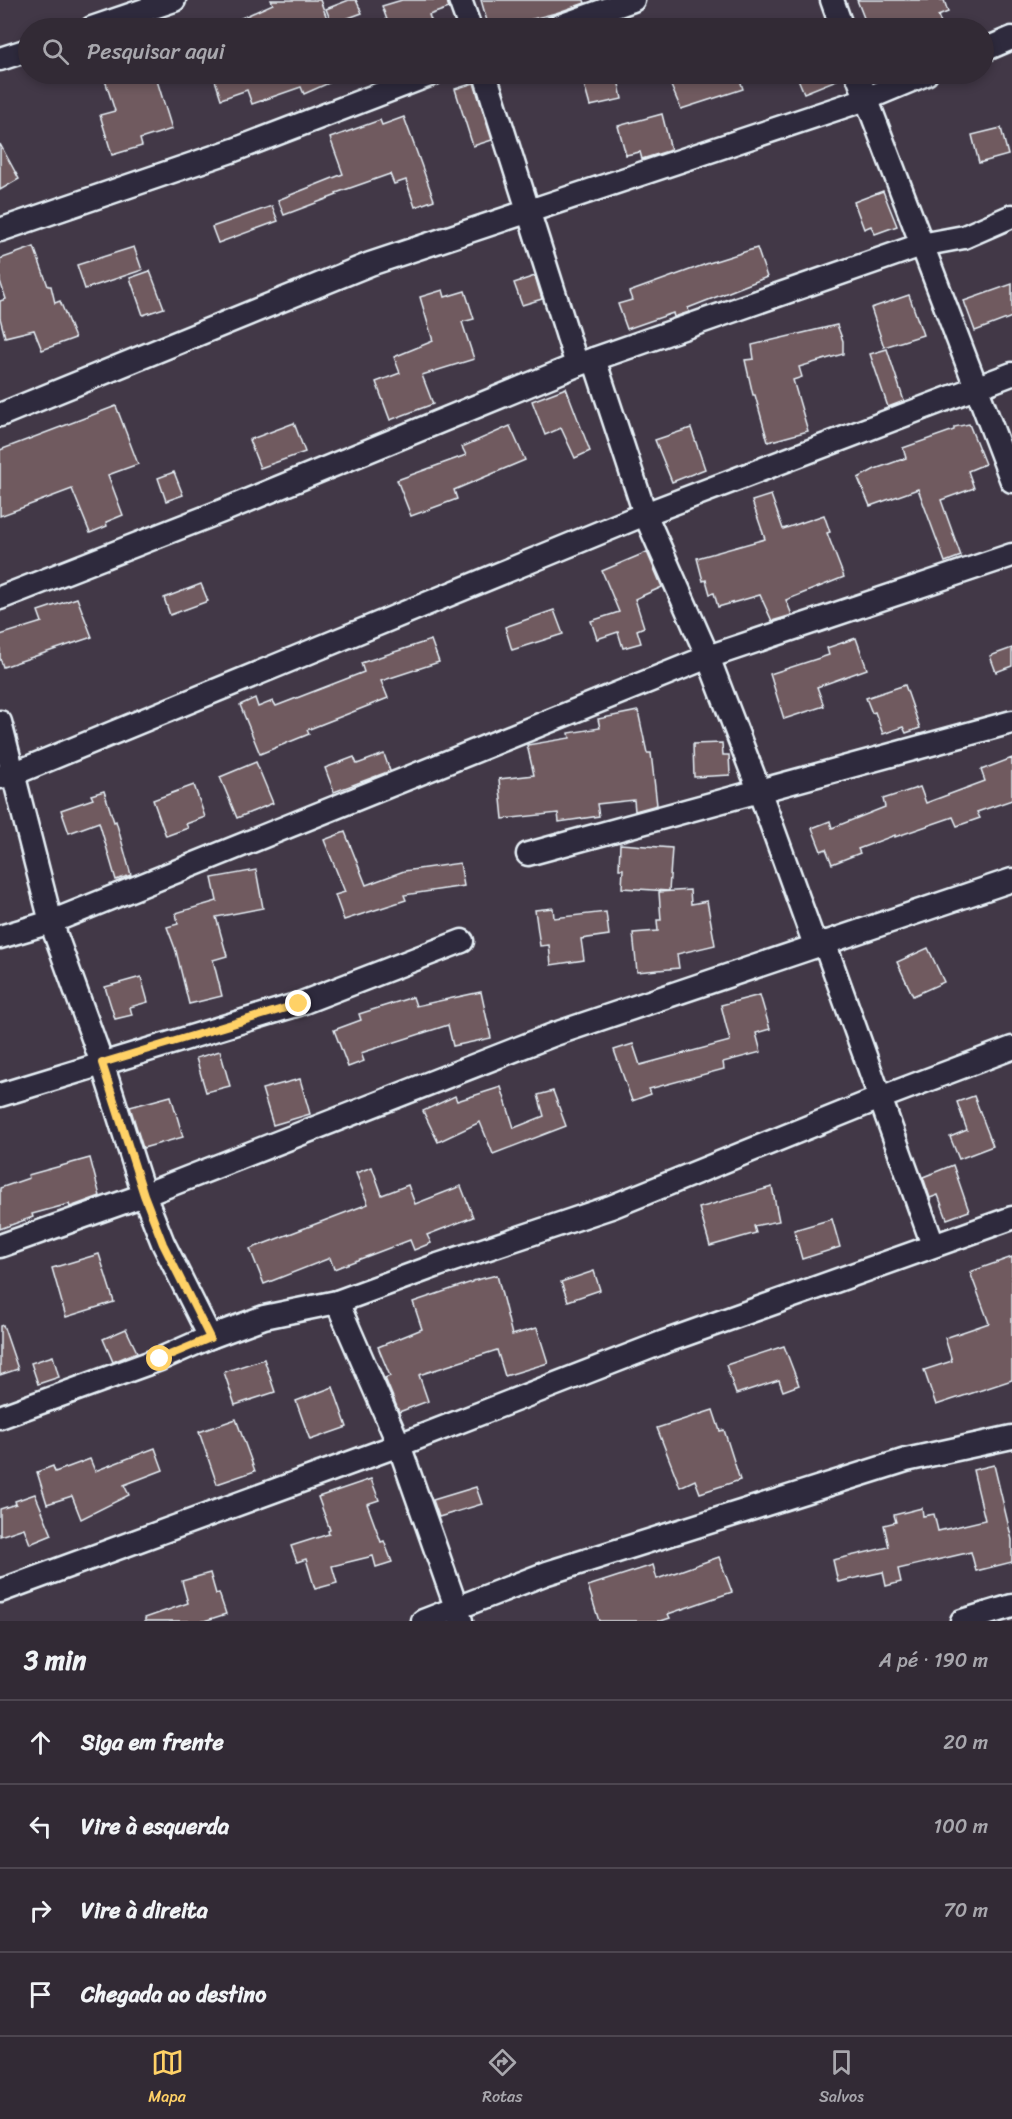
<!DOCTYPE html>
<html lang="pt">
<head>
<meta charset="utf-8">
<style>
  body { margin:0; font-family:Sriracha,sans-serif; background:#3a323d; color:#f1f3f6 }
  .stop { position:absolute; width:18px; height:18px; margin:-14px; border:4px solid #ffd166; border-radius:50%; background:#fff }
  .stop.end { background:#ffd166; border-color:#fff; box-shadow:0 2px 6px #0008 }
  .list { margin:0; padding:0; list-style:none }
  h2 { display:flex; justify-content:space-between; align-items:center; height:78px; margin:0; padding:0 24px; font-size:26px }
  h2 small { font-size:20px; font-weight:400; color:#a8a7ad }
  .list li { display:grid; grid-template-columns:39px 1fr auto; gap:18px; align-items:center; box-sizing:border-box; height:84px; padding:0 24px; border-top:2px solid #4d4650 }
  .list b { display:block; font-size:22px; white-space:nowrap }
  .list em { font-size:20px; font-style:normal; color:#a8a7ad }
  .icon { flex:none; width:33px; height:33px; fill:none; stroke:currentColor; stroke-width:2; stroke-linecap:round; stroke-linejoin:round }
  .map { position:relative; flex:none; width:1012px; height:1621px; overflow:hidden }
  .search { position:absolute; background:#322a35; box-shadow:0 3px 9px #0003; left:18px; right:18px; top:18px; height:66px; display:flex; align-items:center; gap:15px; box-sizing:border-box; padding:0 21px; border-radius:33px; color:#a8a7ad; font-size:22px }
  .sheet { height:414px; background:#322a35 }
  nav { display:flex; justify-content:space-around; align-items:center; box-sizing:border-box; height:84px; border-top:2px solid #4d4650; background:#322a35; font-size:16px; color:#a8a7ad }
  nav a { display:grid; justify-items:center; gap:3px }
  nav .on { color:#ffd166 }
  .map>svg:first-child { display:block }
  .building { fill:#705a5f; stroke:#e8f1f8; stroke-width:1.5 }
  .lines { fill:none; stroke-linecap:round; stroke-linejoin:round }
  .minor-casing { stroke:#e8f1f8; stroke-width:27 }
  .minor { stroke:#2f2a3d; stroke-width:22 }
  .route { stroke:#ffd166; stroke-width:8 }
</style>
</head>
<body>
<div class="map">
<svg width="1012" height="1621" viewBox="0 0 1012 1621">
  <rect width="100%" height="100%" fill="#423847"/>
  <filter id="ink" filterUnits="userSpaceOnUse"><feTurbulence type="fractalNoise" baseFrequency=".0167" numOctaves="2"/><feDisplacementMap in="SourceGraphic" scale="12" xChannelSelector="R" yChannelSelector="G"/><feConvolveMatrix kernelMatrix="1 2 1 2 8 2 1 2 1" color-interpolation-filters="sRGB"/></filter>
  <g filter="url(#ink)">
    <!-- building -->
    <g class="building">
      <polygon points="271,0 320,0 328,21 310,28 219,28 273,4"/>
      <polygon points="349,0 356,0 362,13 332,24 326,9"/>
      <polygon points="402,0 447,0 449,8 429,15 434,28 390,28 382,6"/>
      <polygon points="481,0 584,0 585,3 556,13 498,28 489,28"/>
      <polygon points="857,0 944,0 948,12 938,16 943,28 868,28"/>
      <polygon points="103,74 155,74 172,129 140,139 142,146 112,155 100,115 115,111"/>
      <polygon points="213,74 349,74 304,94 301,87 252,104 247,90 221,99"/>
      <polygon points="581,74 617,74 622,99 590,106"/>
      <polygon points="666,74 738,74 743,89 681,109"/>
      <polygon points="796,74 844,74 844,77 804,93"/>
      <polygon points="474,83 492,140 473,146 455,89"/>
      <polygon points="662,114 671,150 642,159 640,152 626,155 618,126"/>
      <polygon points="404,117 434,200 415,207 406,180 394,184 390,174 336,193 337,195 284,215 278,200 343,174 330,138 380,120 382,125"/>
      <polygon points="1001,128 1008,155 979,163 972,135"/>
      <polygon points="0,144 19,179 0,190"/>
      <polygon points="883,191 897,226 875,234 871,226 864,229 854,202"/>
      <polygon points="272,206 278,221 218,243 212,227"/>
      <polygon points="34,247 48,286 51,286 55,303 60,301 75,338 42,350 34,330 5,337 0,318 0,301 6,299 0,281 0,259"/>
      <polygon points="134,247 142,270 85,289 77,265"/>
      <polygon points="757,248 767,277 688,308 689,312 674,317 673,313 627,329 618,304 632,300 629,292 709,263"/>
      <polygon points="150,271 164,308 143,315 130,278"/>
      <polygon points="535,276 542,299 522,305 514,283"/>
      <polygon points="1012,284 1012,317 975,331 964,301"/>
      <polygon points="443,290 445,297 465,291 474,319 462,322 474,359 422,375 433,404 390,420 376,382 400,373 394,357 433,341 420,297"/>
      <polygon points="909,295 923,335 884,347 871,308"/>
      <polygon points="837,325 843,341 843,354 799,367 802,377 793,380 808,431 768,442 755,395 753,395 745,360 754,359 752,345"/>
      <polygon points="887,349 904,401 888,407 870,354"/>
      <polygon points="566,388 590,451 575,458 561,428 545,435 532,401"/>
      <polygon points="116,406 138,464 108,475 123,515 106,522 107,526 90,533 72,489 0,516 0,450"/>
      <polygon points="294,423 305,452 260,468 249,440"/>
      <polygon points="969,424 985,464 968,471 974,488 941,500 961,556 945,562 918,489 870,506 858,478 875,469 906,458 903,448 954,430 954,427"/>
      <polygon points="510,426 525,460 454,490 457,499 411,516 397,480 466,455 462,447"/>
      <polygon points="691,428 705,469 672,482 655,440"/>
      <polygon points="174,472 183,495 166,501 158,478"/>
      <polygon points="771,495 783,529 824,515 830,532 827,533 844,577 786,600 792,615 772,621 760,595 718,607 714,593 710,594 706,580 703,581 697,558 765,539 752,501"/>
      <polygon points="647,552 662,587 635,599 644,627 637,630 641,643 623,648 618,632 597,639 591,621 619,612 602,571"/>
      <polygon points="201,584 208,601 170,615 164,598"/>
      <polygon points="77,598 92,637 3,667 0,658 0,635 42,622 38,611"/>
      <polygon points="554,610 563,634 512,650 505,627"/>
      <polygon points="856,638 867,669 817,687 824,706 784,719 770,674 829,655 827,648"/>
      <polygon points="431,640 439,662 381,681 388,698 307,730 309,734 260,754 240,705 255,698 258,707 273,701 276,706 364,672 361,663"/>
      <polygon points="1012,648 1012,666 996,672 990,656"/>
      <polygon points="905,685 920,728 906,733 903,727 883,734 875,712 872,713 866,698"/>
      <polygon points="638,711 647,753 651,753 657,805 635,811 634,800 597,804 599,816 559,822 558,813 503,819 499,779 534,775 527,745 570,738 569,733 600,728 598,719"/>
      <polygon points="722,743 723,755 729,755 730,775 694,777 693,744"/>
      <polygon points="384,754 390,771 334,792 325,768 354,757 357,764"/>
      <polygon points="1012,758 1012,800 977,812 980,818 957,826 953,817 895,837 895,835 858,849 860,853 832,864 826,849 821,851 812,828 830,821 832,828 885,807 883,799 920,787 926,803 985,781 981,770"/>
      <polygon points="256,762 273,803 237,818 220,777"/>
      <polygon points="194,785 205,817 186,824 188,828 166,836 153,800"/>
      <polygon points="104,791 114,822 116,821 131,875 116,880 99,822 69,833 61,810 93,799 91,795"/>
      <polygon points="345,832 366,885 404,871 460,863 464,886 404,895 406,900 344,920 335,895 345,892 324,840"/>
      <polygon points="620,844 672,848 669,891 622,888 623,869 619,869"/>
      <polygon points="256,870 263,908 216,917 227,956 213,960 222,996 189,1004 176,951 167,927 178,924 176,913 217,901 212,878"/>
      <polygon points="690,890 691,904 707,901 715,945 677,954 679,968 637,972 633,933 658,931 657,920 661,920 659,892"/>
      <polygon points="553,908 554,918 606,912 609,935 581,939 584,960 551,965 549,945 540,946 535,910"/>
      <polygon points="928,948 944,982 913,996 897,962"/>
      <polygon points="141,977 148,1002 130,1007 132,1015 115,1019 105,987"/>
      <polygon points="481,992 491,1038 453,1046 448,1025 361,1053 364,1061 348,1067 334,1030 361,1020 359,1014 413,997 416,1006"/>
      <polygon points="760,995 770,1029 756,1033 761,1052 723,1062 724,1069 649,1089 651,1094 632,1101 614,1050 633,1044 640,1065 730,1041 721,1005"/>
      <polygon points="220,1051 230,1086 206,1092 196,1058"/>
      <polygon points="300,1079 310,1114 273,1125 262,1089"/>
      <polygon points="501,1087 514,1128 544,1116 538,1095 553,1091 566,1126 493,1154 480,1122 438,1142 423,1111 455,1096 457,1101"/>
      <polygon points="171,1096 183,1137 143,1148 130,1107"/>
      <polygon points="974,1096 993,1146 959,1159 950,1137 967,1130 957,1102"/>
      <polygon points="90,1158 100,1196 70,1207 69,1204 32,1214 33,1217 0,1229 0,1188 29,1178 28,1175"/>
      <polygon points="953,1165 969,1211 947,1219 938,1195 930,1198 923,1177"/>
      <polygon points="372,1167 382,1195 408,1185 415,1204 461,1186 473,1217 427,1235 431,1243 414,1250 410,1240 334,1269 330,1258 264,1284 250,1249 368,1204 356,1173"/>
      <polygon points="772,1187 779,1221 754,1226 756,1233 710,1246 699,1208"/>
      <polygon points="832,1219 840,1247 802,1259 794,1230"/>
      <polygon points="99,1254 114,1302 66,1317 52,1268"/>
      <polygon points="1012,1257 1012,1380 936,1405 924,1370 952,1361 945,1338 989,1323 970,1272"/>
      <polygon points="594,1271 600,1290 568,1301 561,1282"/>
      <polygon points="497,1275 512,1335 537,1328 548,1363 505,1376 497,1350 419,1375 428,1401 399,1412 385,1378 390,1376 378,1347 422,1329 413,1302 472,1282 472,1281"/>
      <polygon points="3,1325 18,1369 0,1375 0,1326"/>
      <polygon points="126,1329 137,1352 113,1362 103,1339"/>
      <polygon points="784,1346 799,1385 783,1391 779,1380 736,1394 726,1365"/>
      <polygon points="53,1356 59,1377 38,1384 31,1363"/>
      <polygon points="264,1359 275,1392 235,1405 224,1372"/>
      <polygon points="333,1387 347,1427 310,1440 296,1401"/>
      <polygon points="713,1410 720,1431 724,1430 740,1480 700,1493 695,1480 680,1487 657,1428"/>
      <polygon points="236,1419 255,1471 217,1484 199,1432"/>
      <polygon points="155,1448 163,1470 124,1485 129,1495 81,1519 72,1496 47,1504 37,1472 53,1466 55,1472 90,1459 95,1471"/>
      <polygon points="994,1465 1012,1540 1012,1562 976,1571 971,1552 898,1569 901,1582 886,1586 883,1572 838,1582 833,1560 889,1547 884,1525 896,1522 894,1515 922,1508 923,1516 934,1514 938,1531 985,1520 973,1470"/>
      <polygon points="371,1479 379,1500 367,1504 381,1542 384,1541 392,1562 376,1567 373,1556 332,1566 337,1583 315,1589 306,1559 297,1562 291,1546 329,1534 328,1531 330,1530 318,1497"/>
      <polygon points="476,1487 482,1504 439,1517 433,1500"/>
      <polygon points="35,1494 52,1535 30,1544 24,1528 0,1536 0,1509 16,1504 15,1501"/>
      <polygon points="719,1557 732,1592 668,1614 670,1618 661,1621 599,1621 588,1586 653,1565 657,1579"/>
      <polygon points="210,1573 216,1594 219,1593 226,1614 204,1621 145,1621 145,1618 188,1603 182,1581"/>
    </g>
    <g class="lines">
      <!-- minor casing -->
      <g class="minor-casing">
        <g id="minor">
          <polyline points="460,0 470,28"/>
          <polyline points="832,0 842,28"/>
          <polyline points="92,28 174,0"/>
          <polyline points="554,28 633,0"/>
          <polyline points="984,50 1012,38"/>
          <polyline points="0,59 28,50"/>
          <polyline points="485,74 577,365"/>
          <polyline points="857,74 1012,481"/>
          <polyline points="0,230 234,150 432,74"/>
          <polyline points="594,359 645,514 708,657 759,790 815,945"/>
          <polyline points="0,415 370,264 866,99 926,74"/>
          <polyline points="0,598 222,511 577,365 921,245 964,237 1012,216"/>
          <polyline points="0,722 51,922 102,1063 144,1195 163,1243 210,1337 264,1317 337,1302 399,1445 461,1621"/>
          <polyline points="0,777 13,774 645,514 1012,374"/>
          <polyline points="528,854 1012,722"/>
          <polyline points="0,937 51,922 708,657 1012,555"/>
          <polyline points="824,942 933,1245"/>
          <polyline points="0,1095 299,1004 462,941"/>
          <polyline points="0,1246 144,1195 555,1034 1012,880"/>
          <polyline points="337,1302 438,1265 611,1207 880,1098 1012,1048"/>
          <polyline points="0,1417 160,1359 210,1337"/>
          <polyline points="0,1591 399,1445 664,1342 1012,1218"/>
          <polyline points="423,1621 547,1573 906,1460 1012,1437"/>
          <polyline points="962,1621 1012,1606"/>
        </g>
      </g>
      <!-- minor -->
      <use href="#minor" class="minor"/>
    </g>
  </g>
  <g class="lines" filter="url(#ink)">
    <!-- route -->
    <polyline class="route" points="160,1359 210,1338 163,1244 144,1195 102,1063 299,1004"/>
  </g>
</svg>
<div class="stop" style="left:160px;top:1359px"></div>
<div class="stop end" style="left:299px;top:1004px"></div>
<div class="search"><svg class="icon" aria-label="search" viewBox="0 0 24 24"><circle cx="10" cy="10" r="6"/><path d="M15 15l6 6"/></svg>Pesquisar aqui</div>
</div>
<section class="sheet">
<h2>3 min<small>A pé · 190 m</small></h2>
<ul class="list">
<li><svg class="icon" aria-label="ahead" viewBox="0 0 24 24"><path d="M12 20V5M6 11l6-6 6 6"/></svg><div><b>Siga em frente</b></div><em>20 m</em></li>
<li><svg class="icon" aria-label="left" viewBox="0 0 24 24"><path d="M17 20v-9H6M10 6l-5 5 5 5"/></svg><div><b>Vire à esquerda</b></div><em>100 m</em></li>
<li><svg class="icon" aria-label="right" viewBox="0 0 24 24"><path d="M7 20v-9h11M14 6l5 5-5 5"/></svg><div><b>Vire à direita</b></div><em>70 m</em></li>
<li><svg class="icon" aria-label="arrive" viewBox="0 0 24 24"><path d="M6 21V4h12l-3 4 3 4H6"/></svg><div><b>Chegada ao destino</b></div></li>
</ul>
</section>
<nav>
<a class="on"><svg class="icon" aria-label="map" viewBox="0 0 24 24"><path d="M3 6l6-2 6 2 6-2v14l-6 2-6-2-6 2zM9 4v14M15 6v14"/></svg>Mapa</a>
<a><svg class="icon" aria-label="directions" viewBox="0 0 24 24"><path d="M12 3l9 9-9 9-9-9zM9 14v-3h6M13 9l2 2-2 2"/></svg>Rotas</a>
<a><svg class="icon" aria-label="saved" viewBox="0 0 24 24"><path d="M7 4h10v16l-5-4-5 4z"/></svg>Salvos</a>
</nav>
</body>
</html>
